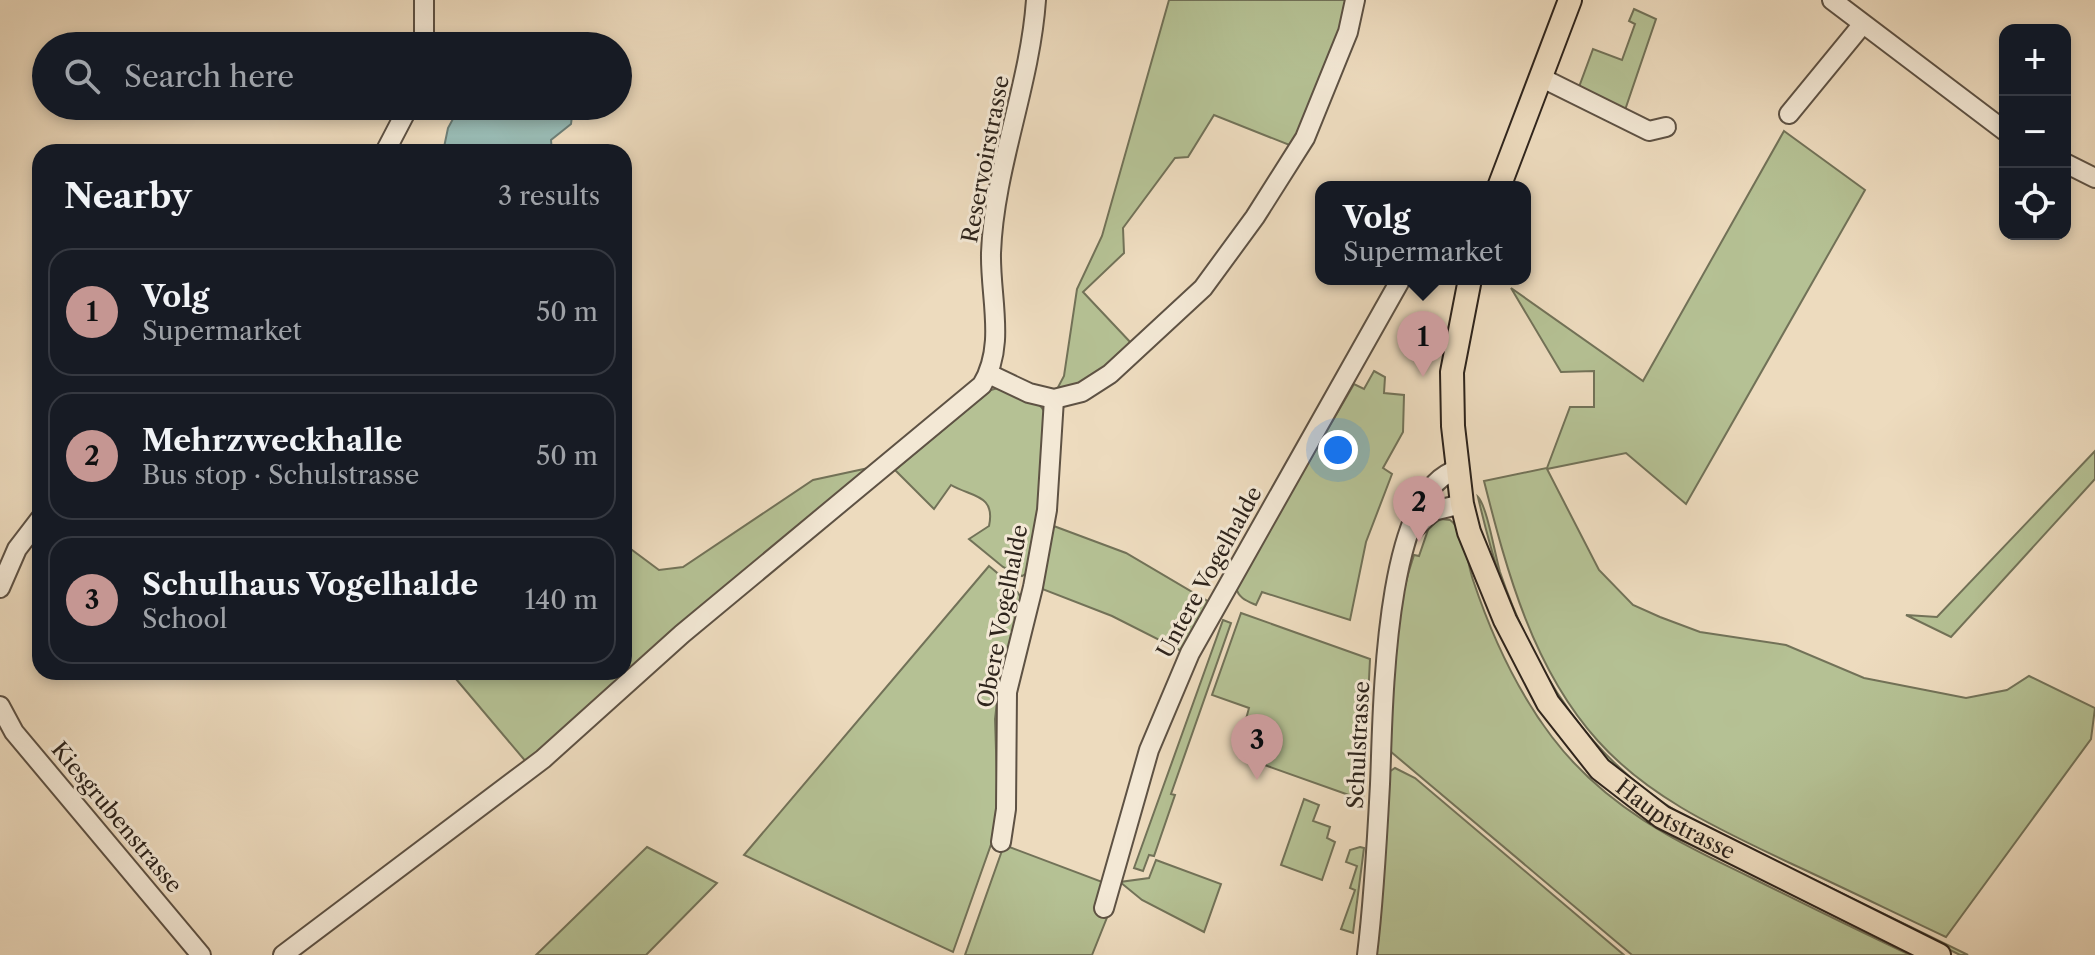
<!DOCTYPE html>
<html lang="en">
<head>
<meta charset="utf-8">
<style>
  body { margin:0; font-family:"Libre Caslon Text",serif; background:#20242c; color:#f1f3f6 }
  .controls { position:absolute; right:24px; top:24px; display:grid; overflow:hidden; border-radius:16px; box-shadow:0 4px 12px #0003 }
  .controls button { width:72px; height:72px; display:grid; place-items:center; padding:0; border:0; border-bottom:2px solid #363941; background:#171b24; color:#f1f3f6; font:40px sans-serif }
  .you { position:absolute; left:1338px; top:450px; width:28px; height:28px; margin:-20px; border:6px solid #fff; border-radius:50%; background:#1a73e8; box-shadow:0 0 0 12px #1a73e833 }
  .badge { display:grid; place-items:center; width:52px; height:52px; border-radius:50%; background:#c59692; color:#111; font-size:26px; font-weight:700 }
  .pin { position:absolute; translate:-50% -66px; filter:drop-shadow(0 2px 4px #0008) }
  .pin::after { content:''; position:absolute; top:42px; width:28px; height:24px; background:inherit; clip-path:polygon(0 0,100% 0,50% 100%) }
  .popup { position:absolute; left:1315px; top:181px; width:216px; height:104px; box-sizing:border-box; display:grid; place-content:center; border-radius:16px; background:#171b24; filter:drop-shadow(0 2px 6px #0005); font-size:26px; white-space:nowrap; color:#9ea1a6 }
  .popup b { font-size:30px; color:#f1f3f6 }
  .popup::after { content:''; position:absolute; left:50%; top:100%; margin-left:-16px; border:16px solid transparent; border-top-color:#171b24 }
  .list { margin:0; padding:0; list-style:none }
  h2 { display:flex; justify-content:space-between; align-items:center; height:104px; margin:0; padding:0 32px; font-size:34px }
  h2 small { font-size:26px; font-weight:400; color:#9ea1a6 }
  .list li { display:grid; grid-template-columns:52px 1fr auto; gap:24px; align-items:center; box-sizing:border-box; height:128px; margin:0 16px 16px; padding:0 16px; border:2px solid #363941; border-radius:24px }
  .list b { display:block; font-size:30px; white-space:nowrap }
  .list p { margin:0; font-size:26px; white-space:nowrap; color:#9ea1a6 }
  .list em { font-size:26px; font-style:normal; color:#9ea1a6 }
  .icon { flex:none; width:44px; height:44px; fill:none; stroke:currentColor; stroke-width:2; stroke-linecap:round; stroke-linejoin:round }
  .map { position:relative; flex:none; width:2095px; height:955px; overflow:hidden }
  .search { position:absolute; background:#171b24; box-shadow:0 4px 12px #0003; left:32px; top:32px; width:600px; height:88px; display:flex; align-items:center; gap:20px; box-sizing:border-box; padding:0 28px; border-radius:44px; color:#9ea1a6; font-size:30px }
  .panel { position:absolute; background:#171b24; box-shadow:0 4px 12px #0003; left:32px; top:144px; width:600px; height:536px; border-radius:24px }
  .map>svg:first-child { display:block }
  .green { fill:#b5c194; stroke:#727258; stroke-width:2 }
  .water { fill:#99bbb4; stroke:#6e7f77; stroke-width:2 }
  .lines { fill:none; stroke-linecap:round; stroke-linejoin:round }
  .minor-casing { stroke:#5e5244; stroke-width:22 }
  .major-casing { stroke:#2e241c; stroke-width:26 }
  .minor { stroke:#f3e8d5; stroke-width:18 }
  .major { stroke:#eddbbe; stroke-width:22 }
  .labels { text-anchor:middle; stroke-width:6; stroke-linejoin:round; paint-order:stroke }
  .street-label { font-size:22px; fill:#2e241c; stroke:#f3e8d5 }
</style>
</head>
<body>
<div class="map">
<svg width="2095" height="955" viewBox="0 0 2095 955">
  <rect width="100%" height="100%" fill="#eddbbe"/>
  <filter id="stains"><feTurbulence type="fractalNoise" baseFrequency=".0025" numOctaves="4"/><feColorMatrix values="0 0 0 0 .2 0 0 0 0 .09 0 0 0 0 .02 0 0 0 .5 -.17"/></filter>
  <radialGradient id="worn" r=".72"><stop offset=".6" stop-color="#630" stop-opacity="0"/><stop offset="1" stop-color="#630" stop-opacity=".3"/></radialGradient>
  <!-- green -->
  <g class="green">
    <polygon points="1169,0 1346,0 1345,17 1292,146 1214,115 1188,157 1175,158 1123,228 1124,253 1083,292 1132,344 1086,382 1056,391 1064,376 1077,289 1102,236"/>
    <polygon points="1634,9 1656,19 1625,110 1579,87 1593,49 1622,60 1635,24 1629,21"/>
    <path d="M1784 131 1865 190 1686 504 1626 453 1547 469 1599 570 1633 605 1660 617 1700 632 1786 645 1864 678 1966 698 2007 690 2029 676 2095 708 2091 739 1946 937C1895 913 1844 888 1792 864 1723 831 1650 799 1598 741 1533 669 1507 572 1484 481L1547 468 1570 407H1594V371L1561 372 1511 288 1643 381Z"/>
    <path d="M1374 371 1385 377 1384 393 1404 395 1403 432 1383 468 1392 474 1366 542 1350 620 1262 592 1256 605C1247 601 1238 598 1236 587L1354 384 1364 389Z"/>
    <path d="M1001 387C1015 393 1037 398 1044 411 1058 437 1035 541 1029 572L1022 576 1003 567 969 539 989 526C996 494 971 497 951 485L934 509 895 470 991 390Z"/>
    <polygon points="2095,451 2095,479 1951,637 1906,615 1937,617"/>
    <polygon points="873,467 527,763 450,672 624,672 624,544 659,570 683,567 813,480"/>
    <path d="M1478 497C1487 506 1495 555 1500 572 1535 674 1590 760 1684 816L1968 955H1960C1895 923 1830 890 1765 858 1711 831 1654 807 1609 766 1535 698 1500 592 1478 497Z"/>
    <path d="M1441 519 1450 520C1465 530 1467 563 1473 580 1491 634 1518 692 1552 737 1605 807 1675 841 1752 878 1804 904 1857 930 1910 955H1632L1390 751C1393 685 1392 618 1414 555L1419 556 1429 527Z"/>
    <polygon points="1051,525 1126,553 1209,602 1183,652 1112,616 1037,587"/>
    <polygon points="989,566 1014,587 1022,599 998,693 995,719 998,811 994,836 953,952 744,855"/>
    <polygon points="1241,613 1370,659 1363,800 1256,762 1268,727 1246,719 1249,708 1212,695"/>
    <polygon points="1223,620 1231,623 1171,794 1175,795 1154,856 1149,855 1143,871 1134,868"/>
    <polygon points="1395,768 1415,778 1624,955 1375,955 1389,772"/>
    <polygon points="1304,799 1319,805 1313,821 1330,827 1327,838 1335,842 1322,880 1281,865"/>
    <polygon points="1004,845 1105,883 1095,908 1108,915 1092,955 965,955"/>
    <polygon points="647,847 717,883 646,955 536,955"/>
    <polygon points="1360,847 1364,848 1353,933 1341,929 1355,890 1350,888 1357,866 1346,862 1350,850"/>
    <polygon points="1156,860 1221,884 1204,932 1142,900 1120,882 1149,878"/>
  </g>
  <!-- water -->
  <polygon class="water" points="460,106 569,106 573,108 571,124 551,140 552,152 443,152 448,128"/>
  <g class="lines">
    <!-- minor casing -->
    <g class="minor-casing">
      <g id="minor">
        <polyline points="1832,0 2005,131"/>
        <polyline points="424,46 424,0"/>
        <polyline points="1542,78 1649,131 1666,127"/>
        <polyline points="1789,114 1862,25"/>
        <polyline points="385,152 409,106"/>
        <polyline points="2065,163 2095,178"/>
        <polyline points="989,374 1029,393 1054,399 1082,392 1110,374 1203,288 1255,217 1305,138 1348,32 1355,0"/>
        <polyline points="1414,529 1433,511 1462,504"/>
        <polyline points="0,588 17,549 40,519"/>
        <polyline points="0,706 14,732 201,955"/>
        <polyline points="1001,842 1006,809 1007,692 1033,587 1047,510 1054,399"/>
        <polyline points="1104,908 1149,750 1190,653 1401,279"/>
        <path d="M283 955 543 759 682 634 982 385C1006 345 990 298 991 253 994 168 1030 86 1036 0"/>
        <path d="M1367 955C1374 899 1377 841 1380 784 1383 721 1382 490 1457 470"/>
      </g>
    </g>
    <!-- major casing -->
    <g class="major-casing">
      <g id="major">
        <polyline points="1499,187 1570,0"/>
        <path id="s1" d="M1470 279 1452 372 1453 426 1462 504 1469 532 1505 620 1548 703 1600 769 1662 817 1939 955"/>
      </g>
    </g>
    <!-- minor -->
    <use href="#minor" class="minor"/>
    <!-- major -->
    <use href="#major" class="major"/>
  </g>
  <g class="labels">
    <!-- street labels -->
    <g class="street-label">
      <text transform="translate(985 159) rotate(-79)" y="8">Reservoirstrasse</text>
      <text transform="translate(1209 572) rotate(-61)" y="8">Untere Vogelhalde</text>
      <text transform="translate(1002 616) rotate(-79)" y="8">Obere Vogelhalde</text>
      <text transform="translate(1358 745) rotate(-87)" y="8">Schulstrasse</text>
      <text transform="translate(117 817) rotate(50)" y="8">Kiesgrubenstrasse</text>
      <text dy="8" stroke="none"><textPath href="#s1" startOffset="620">Hauptstrasse</textPath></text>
    </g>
  </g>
  <rect width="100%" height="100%" filter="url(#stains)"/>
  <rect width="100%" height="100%" fill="url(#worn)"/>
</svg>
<div class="controls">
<button>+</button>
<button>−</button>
<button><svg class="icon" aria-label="locate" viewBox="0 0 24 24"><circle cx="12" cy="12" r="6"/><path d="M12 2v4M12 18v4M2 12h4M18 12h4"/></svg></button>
</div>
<div class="you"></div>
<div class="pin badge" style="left:1423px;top:377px">1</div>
<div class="popup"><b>Volg</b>Supermarket</div>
<div class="pin badge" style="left:1419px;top:542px">2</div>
<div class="pin badge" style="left:1257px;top:780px">3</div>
<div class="search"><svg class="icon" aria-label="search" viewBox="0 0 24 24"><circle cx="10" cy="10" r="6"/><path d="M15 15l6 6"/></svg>Search here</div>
<section class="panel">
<h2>Nearby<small>3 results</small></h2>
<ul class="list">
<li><span class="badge">1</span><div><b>Volg</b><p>Supermarket</p></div><em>50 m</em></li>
<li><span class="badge">2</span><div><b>Mehrzweckhalle</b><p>Bus stop · Schulstrasse</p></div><em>50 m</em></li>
<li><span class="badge">3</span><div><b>Schulhaus Vogelhalde</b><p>School</p></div><em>140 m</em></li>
</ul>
</section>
</div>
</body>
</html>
